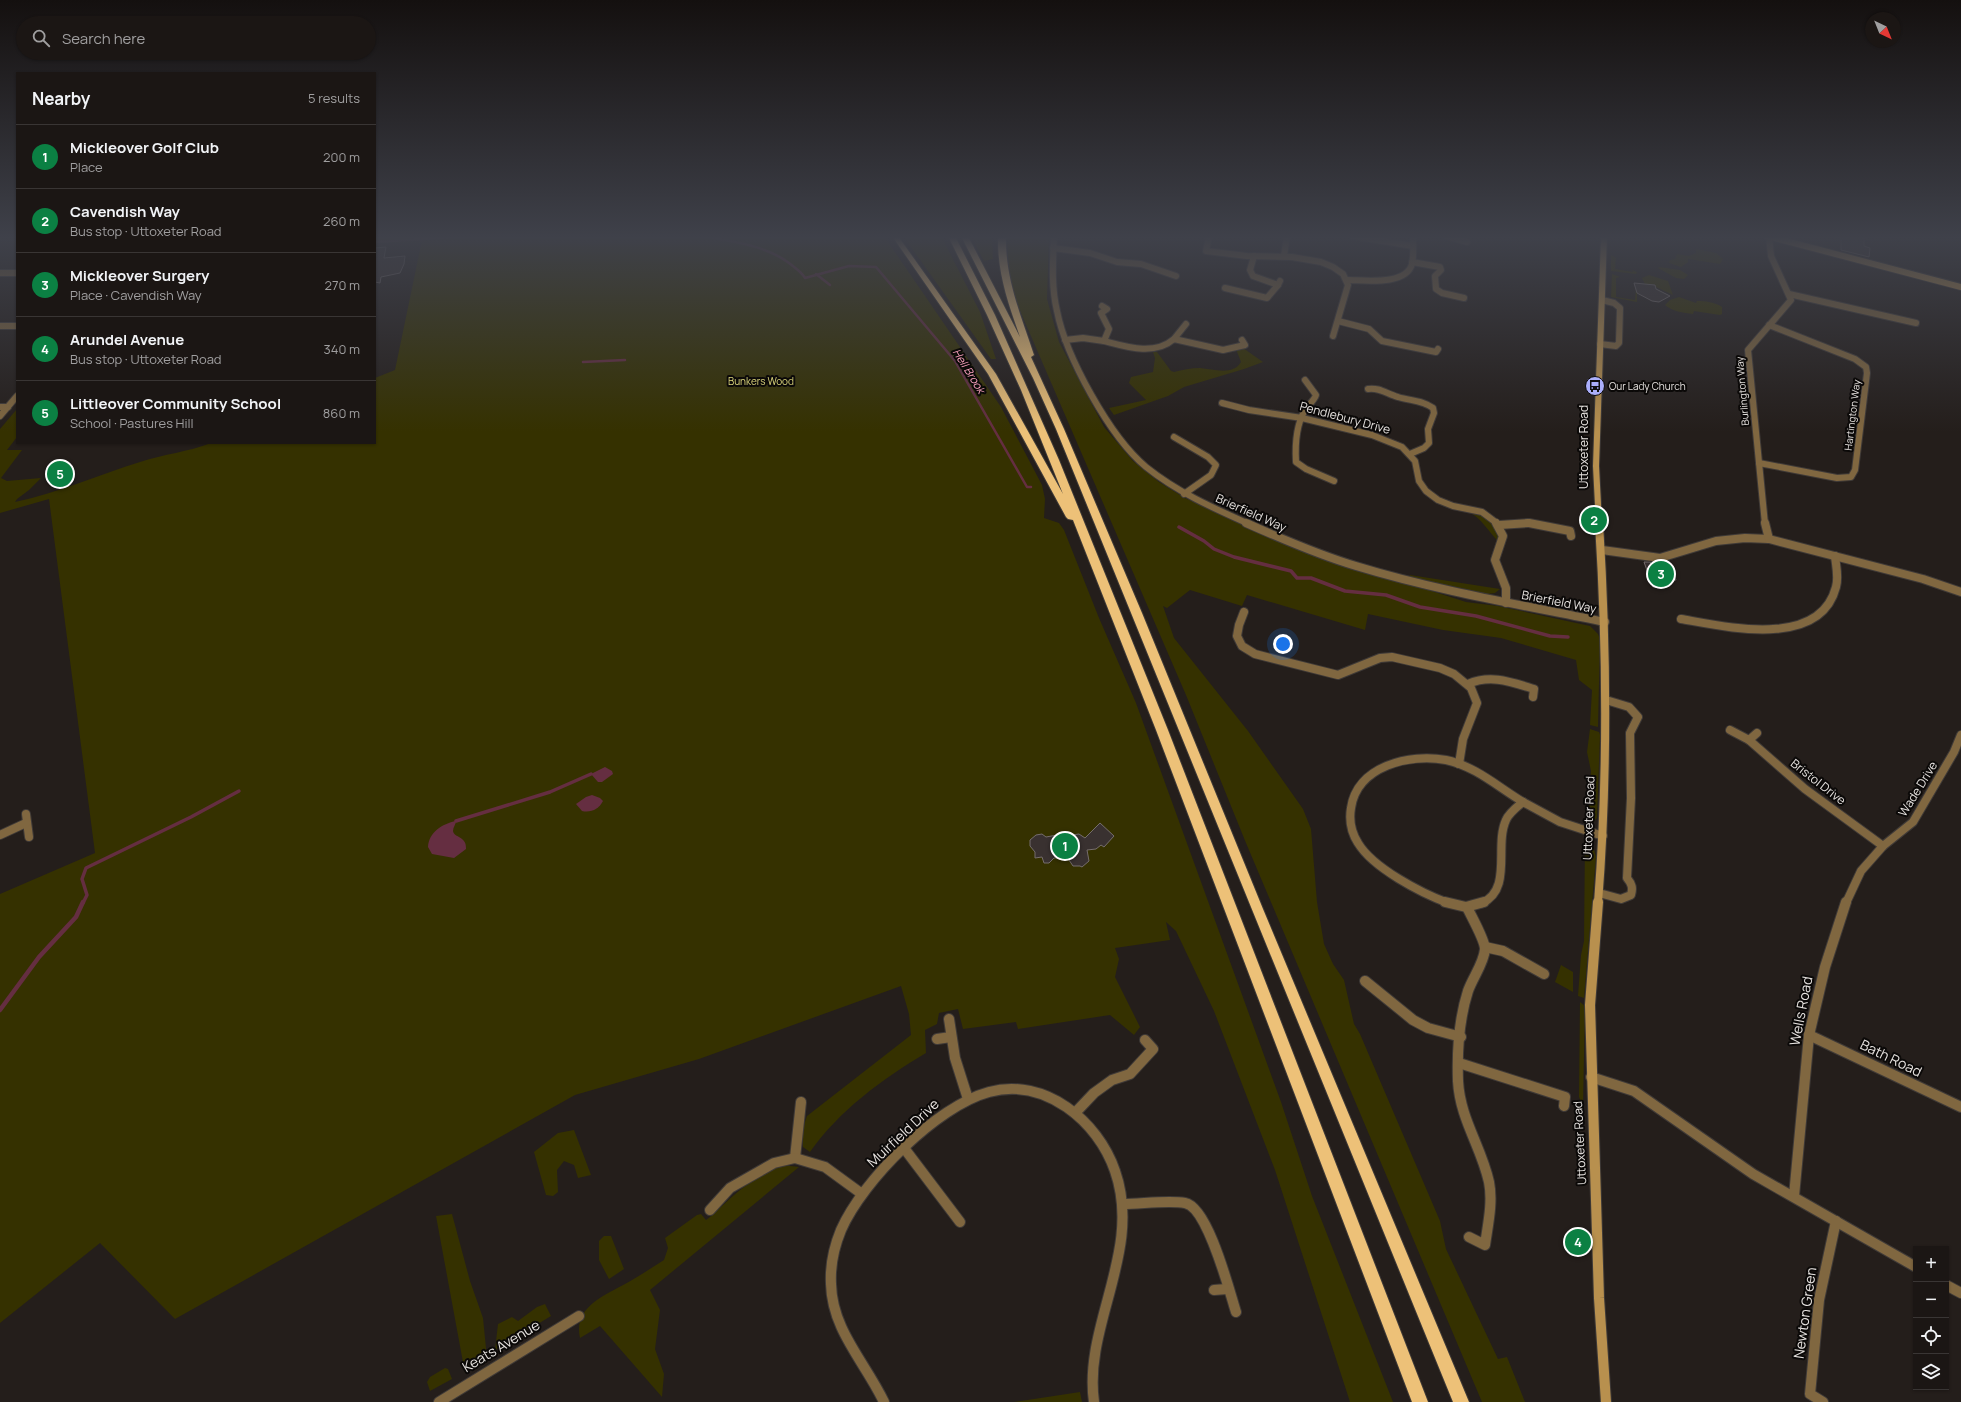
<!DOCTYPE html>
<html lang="en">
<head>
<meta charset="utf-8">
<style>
  body { margin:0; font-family:Manrope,sans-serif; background:#282322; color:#f1f3f6 }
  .controls { position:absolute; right:12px; bottom:12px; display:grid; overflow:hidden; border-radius:0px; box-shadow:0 1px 3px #0004 }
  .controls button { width:36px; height:36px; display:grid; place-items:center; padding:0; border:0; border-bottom:1px solid #393534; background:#1b1614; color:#f1f3f6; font:20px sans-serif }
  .compass { position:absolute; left:1865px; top:12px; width:36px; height:36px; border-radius:50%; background:#1b1614; box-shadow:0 1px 3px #0004; rotate:137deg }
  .you { position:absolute; left:1283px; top:644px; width:14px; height:14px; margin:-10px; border:3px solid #fff; border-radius:50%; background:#1a73e8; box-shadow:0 0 0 6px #1a73e833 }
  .badge { display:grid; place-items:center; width:26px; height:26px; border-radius:50%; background:#0b8043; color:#fff; font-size:13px; font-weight:700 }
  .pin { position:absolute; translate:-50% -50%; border:2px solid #fff; box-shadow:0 1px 4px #0006 }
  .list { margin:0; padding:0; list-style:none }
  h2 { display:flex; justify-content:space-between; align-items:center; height:52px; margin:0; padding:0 16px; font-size:17px }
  h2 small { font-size:13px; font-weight:400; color:#a09fa0 }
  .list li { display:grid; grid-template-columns:26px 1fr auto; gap:12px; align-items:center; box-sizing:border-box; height:64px; padding:0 16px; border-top:1px solid #393534 }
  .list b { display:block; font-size:15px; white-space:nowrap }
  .list p { margin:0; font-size:13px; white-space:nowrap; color:#a09fa0 }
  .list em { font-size:13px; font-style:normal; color:#a09fa0 }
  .icon { flex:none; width:22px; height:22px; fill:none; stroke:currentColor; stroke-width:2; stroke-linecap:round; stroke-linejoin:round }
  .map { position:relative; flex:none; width:1961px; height:1402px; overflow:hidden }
  .search { position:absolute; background:#1b1614; box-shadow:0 1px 3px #0004; left:16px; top:16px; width:360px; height:44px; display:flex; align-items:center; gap:10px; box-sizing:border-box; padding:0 14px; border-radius:22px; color:#a09fa0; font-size:15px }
  .panel { position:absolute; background:#1b1614; box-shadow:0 1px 3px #0004; left:16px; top:72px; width:360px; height:372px; border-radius:0px }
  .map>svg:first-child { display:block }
  .green { fill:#353100 }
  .water { fill:#652e41 }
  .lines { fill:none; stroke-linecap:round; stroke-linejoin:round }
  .stream-far2 { stroke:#652e41; stroke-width:2.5 }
  .stream-far1 { stroke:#652e41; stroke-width:3.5 }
  .stream { stroke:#652e41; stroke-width:4.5 }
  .building { fill:#393130; stroke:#756d6c }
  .minor-far2-casing { stroke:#3f3a37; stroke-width:8 }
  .minor-far1-casing { stroke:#3f3a37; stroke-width:10 }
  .minor-casing { stroke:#3f3a37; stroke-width:12 }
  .tertiary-far1-casing { stroke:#3f3a37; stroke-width:8 }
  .tertiary-casing { stroke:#3f3a37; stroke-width:10 }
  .secondary-far2-casing { stroke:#3f3a37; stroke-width:8 }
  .secondary-far1-casing { stroke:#3f3a37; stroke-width:10 }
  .secondary-casing { stroke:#3f3a37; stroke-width:12 }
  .trunk-casing { stroke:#3f3a37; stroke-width:2 }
  .minor-far2 { stroke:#806740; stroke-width:6 }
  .minor-far1 { stroke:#806740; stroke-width:8 }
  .minor { stroke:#806740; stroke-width:10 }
  .tertiary-far1 { stroke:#806740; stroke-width:6 }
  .tertiary { stroke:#806740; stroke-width:8 }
  .secondary-far2 { stroke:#b8904e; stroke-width:6 }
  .secondary-far1 { stroke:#b8904e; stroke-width:8 }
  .secondary { stroke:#b8904e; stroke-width:10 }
  .trunk { fill:#edc178; fill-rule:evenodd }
  .labels { text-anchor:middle; stroke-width:4; stroke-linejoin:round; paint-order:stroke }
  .far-park-label { font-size:10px; fill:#ddd77d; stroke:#0b0908 }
  .far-poi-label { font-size:10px; fill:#e7e3e0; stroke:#0b0908; text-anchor:start }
  .far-street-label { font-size:10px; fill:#e7e3e0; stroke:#0b0908 }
  .far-water-label { font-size:11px; font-style:italic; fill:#fea4c0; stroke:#0b0908 }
  .street-label { font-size:12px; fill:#e7e3e0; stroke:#0b0908 }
  .near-street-label { font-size:14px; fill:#e7e3e0; stroke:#0b0908 }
</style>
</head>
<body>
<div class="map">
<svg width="1961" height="1402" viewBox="0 0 1961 1402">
  <rect width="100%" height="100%" fill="#241e1b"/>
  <!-- green -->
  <g class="green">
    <path d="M375 236H884L1001 407 1042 485 1045 499 1044 518 1059 523 1064 530 1099 618 1136 703 1281 1102 1312 1196 1393 1402H1350L1275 1170 1214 1011 1176 931 1166 922 1170 940 1115 948 1119 959 1115 977 1140 1027 1134 1035 1110 1015 1018 1029 1016 1022 963 1029 958 1009 939 1013 937 1024 925 1030 926 1053C882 1079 839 1111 810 1152L803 1147C802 1135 803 1127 807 1116L911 1035 909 1014 901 986 699 1059 575 1095 175 1319 100 1243 0 1323V894L95 853 49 499 0 513V429L17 409V437L7 450H22L1 478 7 481 41 478 29 490 17 499 15 502C58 493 98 475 140 462 164 454 188 452 211 443H375V378L395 370 422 240 375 241Z"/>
    <polygon points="903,236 941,236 980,312 996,359 991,359"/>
    <polygon points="971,236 992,236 993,259 984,261"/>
    <path d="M1008 236H1049L1047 299 1059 342 1104 427 1133 461 1159 482 1185 498 1291 546 1466 602 1498 606 1590 626 1598 634 1600 639 1598 727 1590 725 1592 690 1579 680 1576 660 1501 638 1443 630 1368 614 1365 630 1247 595 1242 606 1190 590 1167 608 1163 606 1174 638 1248 731 1303 809 1311 829 1317 902 1324 944 1333 964 1344 980 1354 1024 1360 1034 1440 1221 1446 1249 1498 1359 1507 1357 1525 1402H1482L1246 843 1186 695 1018 306C1011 283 1006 260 1008 236Z"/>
    <polygon points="1696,249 1716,253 1723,259 1720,264 1688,259 1688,262 1681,267 1669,263 1670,260 1675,259 1677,254 1689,256 1696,253"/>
    <polygon points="1611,255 1616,258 1615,269 1633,272 1632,270 1637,272 1636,274 1611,271"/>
    <polygon points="1659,267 1680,270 1688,275 1684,279 1676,278 1658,268"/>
    <polygon points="1612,274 1620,277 1616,278 1616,297 1635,300 1636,288 1640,290 1637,292 1637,302 1611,297"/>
    <polygon points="1649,275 1668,281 1673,295 1656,287 1655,285 1645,284 1642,278"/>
    <path d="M1679 297 1696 303 1697 301C1705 301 1715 302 1722 307V314L1720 315 1694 311 1693 314C1684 313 1671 311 1665 305L1670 300Z"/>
    <path d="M1243 348 1263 362 1244 369 1184 387 1168 396 1114 415 1109 408 1146 400 1129 383 1131 377 1153 372 1155 358 1153 352H1157L1171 371 1174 372C1182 370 1191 368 1200 368 1213 369 1233 376 1241 362L1236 349Z"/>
    <path d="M1469 512C1484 514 1491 520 1499 534L1498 541C1488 531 1482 519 1469 512Z"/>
    <polygon points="1410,575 1500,589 1495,593 1487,594 1410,577"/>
    <polygon points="1590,729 1599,732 1600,735 1597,818 1592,823 1585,824 1591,771 1587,752"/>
    <polygon points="1585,839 1593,846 1596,857 1584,998 1578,996 1581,955 1584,941"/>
    <polygon points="1561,965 1573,972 1573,992 1555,982"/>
    <polygon points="1580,1002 1585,1006 1583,1106 1579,1097"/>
    <polygon points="574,1130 591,1175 578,1178 574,1165 564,1161 557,1170 558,1192 553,1196 546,1195 534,1152 558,1133"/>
    <path d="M782 1165 799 1167 650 1290 660 1310 655 1349 664 1374 662 1397 600 1326 580 1338C573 1308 603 1296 625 1284 638 1277 651 1268 664 1260L668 1248 665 1238 697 1215 701 1214 706 1220 710 1217C732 1197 753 1175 782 1165Z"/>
    <polygon points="452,1214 470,1281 483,1318 487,1358 465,1373 436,1216"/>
    <polygon points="604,1236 611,1236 624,1269 609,1279 599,1260 599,1241"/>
    <polygon points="545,1304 551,1316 495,1350 498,1324 512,1317 518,1321 537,1307"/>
    <polygon points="445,1368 448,1369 452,1379 430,1391 427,1382 430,1377"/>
    <polygon points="1080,1392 1082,1402 1014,1402"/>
  </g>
  <!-- water -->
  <g class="water">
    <polygon points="605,767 612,771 613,774 602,782 598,782 591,774"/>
    <path d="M592 795 600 798 603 801C599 809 591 813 582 811L576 804 586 797Z"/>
    <path d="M456 821C456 824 453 827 453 831 454 838 467 836 466 849L454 858 432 854 428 847C429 832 442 824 456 821Z"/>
  </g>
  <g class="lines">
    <!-- stream-far2 -->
    <g class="stream-far2">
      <polyline points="560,236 574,236"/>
      <path d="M704 236C733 242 765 245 789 263 795 268 801 271 805 278L849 266 876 267 955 361 1027 487H1031"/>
      <polyline points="375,242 470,236"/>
      <polyline points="816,274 830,285"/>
      <polyline points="583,362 625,360"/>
    </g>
    <!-- stream-far1 -->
    <g class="stream-far1">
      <polyline points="1179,527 1204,541 1214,549 1234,557 1291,571 1297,578 1311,578 1345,591 1386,595 1420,607 1476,616 1550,636 1568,637"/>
      <polyline points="456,821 550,792 591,774"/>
      <polyline points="83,903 87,895 82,879 86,868 191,817 239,791"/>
    </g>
    <!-- stream -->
    <polyline class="stream" points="0,1010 39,957 76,917 83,902"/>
  </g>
  <!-- building -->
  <g class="building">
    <polygon points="1841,236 1864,236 1864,246 1870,248 1869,257 1841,250"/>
    <polygon points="386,247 384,258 405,256 404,264 400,273 381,277 380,283 375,282 375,248"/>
    <polygon points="1634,283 1655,285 1656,289 1670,296 1659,302 1652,301 1637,293"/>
    <polygon points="1644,562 1650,562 1653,567 1671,569 1676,580 1665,579 1668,585 1662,584 1663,587 1653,587"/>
    <polygon points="1100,823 1114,836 1104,847 1101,845 1096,849 1087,850 1089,861 1082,867 1080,866 1073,866 1067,857 1054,858 1049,863 1044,863 1042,857 1035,858 1035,852 1030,846 1030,840 1036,835 1042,834 1046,837 1057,835 1057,837 1079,834 1085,838"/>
  </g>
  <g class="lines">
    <!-- minor-far2 casing -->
    <g class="minor-far2-casing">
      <g id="minor-far2">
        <polyline points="1209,236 1206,251 1247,256 1292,257 1321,262 1333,267 1343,274 1348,285 1333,336"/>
        <polyline points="1352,236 1413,246"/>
        <polyline points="1446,236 1467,242"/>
        <polyline points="1053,248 1090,253 1117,262 1141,264 1176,276"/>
        <polyline points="1254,256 1250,270 1253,276 1278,285 1280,281"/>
        <polyline points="1284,256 1287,236"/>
        <polyline points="1412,262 1440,267 1441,270 1435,276 1436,289 1442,293 1464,298"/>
        <polyline points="0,273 17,273"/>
        <path d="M1347 280C1364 280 1406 286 1412 264 1414 256 1413 245 1413 236"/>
        <polyline points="1225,288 1267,298 1278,285"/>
        <polyline points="1789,294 1916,323"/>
        <polyline points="1338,321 1369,329 1382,341 1436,352 1438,349"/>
        <polyline points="0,326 17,326"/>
        <polyline points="1174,339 1186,324"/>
        <polyline points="1065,340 1083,338 1104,341 1109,329 1101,313 1107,309 1102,306"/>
        <path d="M1104 341C1127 347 1154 356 1174 339L1223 350 1245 345 1242 340"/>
        <polyline points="1600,344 1616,346 1619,343 1620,308 1614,303 1602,300"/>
        <path d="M1305 380 1316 395C1314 401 1308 405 1305 410 1296 425 1295 445 1296 462L1306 469 1334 481"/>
        <path d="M1368 389C1379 387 1387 394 1398 397 1411 401 1422 400 1433 408L1434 413 1428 429 1429 443 1424 448 1410 454"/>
        <polyline points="1222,403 1249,410 1302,418 1372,435 1402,447 1415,461 1419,481 1426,491 1438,500 1453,506 1482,512 1498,524"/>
        <polyline points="0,407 8,407"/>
        <polyline points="1174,437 1208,457 1216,465 1211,475 1184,494"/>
        <polyline points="1759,463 1837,478 1851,477 1855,470 1867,373 1866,367 1855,359 1769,325"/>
        <polyline points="1513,524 1534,524"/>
      </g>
    </g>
    <!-- minor-far1 casing -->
    <g class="minor-far1-casing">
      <g id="minor-far1">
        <polyline points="1496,523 1503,536 1495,560 1506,588 1506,603"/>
        <polyline points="1529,523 1570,531 1571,536"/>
        <polyline points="1499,525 1528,523"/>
        <polyline points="1602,550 1660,558 1716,541 1745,538 1769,539 1923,579 1961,592"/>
        <polyline points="1244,612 1239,625 1237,636 1242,646 1255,654 1338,675 1380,658 1392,657 1440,668 1454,674 1471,688 1477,703 1463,739 1459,764"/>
        <path d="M1681 619C1727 627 1820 649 1836 587 1839 577 1836 566 1835 556"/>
        <path d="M1468 684C1491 674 1511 682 1534 689L1533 697"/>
        <polyline points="1730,730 1749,740"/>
        <polyline points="1757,733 1749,740 1805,789 1883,846"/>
        <polyline points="1523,802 1560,822 1603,836"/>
        <polyline points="26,814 29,837"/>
        <polyline points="0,835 26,823"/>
        <path d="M1599 893 1621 899 1631 895C1633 888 1632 884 1627 878L1631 798 1630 733 1638 717 1629 707 1606 700"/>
        <path d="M1448 903C1421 893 1373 868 1358 843 1351 832 1349 820 1351 808 1357 766 1410 753 1446 760 1475 766 1498 787 1523 802"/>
        <path d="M1482 903C1513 889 1494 846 1506 820 1509 813 1517 807 1523 802"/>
        <polyline points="1846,903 1861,871 1883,846 1913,822 1954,752 1961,735"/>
      </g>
    </g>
    <!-- minor casing -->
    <g class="minor-casing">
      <g id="minor">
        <polyline points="1445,902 1466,907 1484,902"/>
        <path d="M1467 907C1471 916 1485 940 1485 949 1484 963 1473 977 1468 991 1459 1019 1457 1052 1458 1081 1460 1119 1481 1146 1489 1182 1493 1202 1488 1224 1485 1245L1469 1237"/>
        <polyline points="1485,947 1503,951 1544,974"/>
        <polyline points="1365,981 1413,1020 1428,1028 1461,1037"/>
        <polyline points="949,1019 955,1058 968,1099"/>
        <polyline points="1809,1035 1961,1107"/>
        <polyline points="937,1039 951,1037"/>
        <polyline points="1459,1063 1565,1097 1564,1106"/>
        <polyline points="1591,1077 1634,1091 1753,1174 1916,1267"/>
        <polyline points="1075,1113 1094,1093 1112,1080 1130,1074 1153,1049 1145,1040"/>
        <polyline points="904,1148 960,1222"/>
        <polyline points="795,1158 801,1102"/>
        <polyline points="1794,1196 1809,1035 1825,967 1846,902"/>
        <path d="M1123 1204C1141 1204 1168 1200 1185 1203 1208 1207 1229 1290 1236 1312"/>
        <polyline points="710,1210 730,1188 774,1163 795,1158 825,1167 862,1194"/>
        <polyline points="1946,1285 1961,1293"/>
        <polyline points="1214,1290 1227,1289"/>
        <polyline points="439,1402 579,1316"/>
        <path d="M884 1402C865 1362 832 1330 831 1284 830 1265 834 1247 841 1230 863 1180 937 1106 989 1092 1045 1077 1098 1121 1115 1171 1143 1251 1083 1325 1094 1402"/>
        <polyline points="1823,1402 1810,1394 1819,1300 1836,1221"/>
      </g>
    </g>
    <!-- tertiary-far1 casing -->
    <g class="tertiary-far1-casing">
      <g id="tertiary-far1">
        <path d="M1054 236C1053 261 1051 286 1057 311 1066 357 1110 437 1146 467 1177 492 1213 508 1249 524"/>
        <polyline points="0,416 17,396"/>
        <polyline points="1765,524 1748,350 1791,300 1771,256 1769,236"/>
      </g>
    </g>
    <!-- tertiary casing -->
    <g class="tertiary-casing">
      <g id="tertiary">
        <path d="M1246 523C1282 539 1319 555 1356 566 1438 591 1522 605 1605 622"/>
        <polyline points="1765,523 1769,539"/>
      </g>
    </g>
    <!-- secondary-far2 casing -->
    <g class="secondary-far2-casing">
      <g id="secondary-far2">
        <polyline points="1767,236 1961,287"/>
        <polyline points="1599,524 1596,466 1604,236"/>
      </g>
    </g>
    <!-- secondary-far1 casing -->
    <g class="secondary-far1-casing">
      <path id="secondary-far1" d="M1598 903C1608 776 1607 650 1599 523"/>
    </g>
    <!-- secondary casing -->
    <g class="secondary-casing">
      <polyline id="secondary" points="1598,902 1590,1005 1599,1298 1606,1402"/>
    </g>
    <!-- trunk casing -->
    <g class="trunk-casing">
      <g id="trunk">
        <polygon points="892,236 898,236 996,374 1063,494 1021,390 987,315 948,236 955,236 995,315 1059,460 1168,730 1428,1402 1412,1402 1156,730 1073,520 1068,519 1066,517 988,374"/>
        <path d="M961 236H968L1020 337C1008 303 997 272 998 236H1006C1005 279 1021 315 1034 355L1031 357 1064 429 1142 613 1263 909 1469 1402H1453L1056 429 1033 378Z"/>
      </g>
    </g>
    <!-- minor-far2 -->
    <use href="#minor-far2" class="minor-far2"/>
    <!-- minor-far1 -->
    <use href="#minor-far1" class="minor-far1"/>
    <!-- minor -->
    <use href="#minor" class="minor"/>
    <!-- tertiary-far1 -->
    <use href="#tertiary-far1" class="tertiary-far1"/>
    <!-- tertiary -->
    <use href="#tertiary" class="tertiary"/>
    <!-- secondary-far2 -->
    <use href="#secondary-far2" class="secondary-far2"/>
    <!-- secondary-far1 -->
    <use href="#secondary-far1" class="secondary-far1"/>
    <!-- secondary -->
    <use href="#secondary" class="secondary"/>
    <!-- trunk -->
    <use href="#trunk" class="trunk"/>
  </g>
  <!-- sky -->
  <linearGradient id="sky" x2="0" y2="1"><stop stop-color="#14100f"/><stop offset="0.55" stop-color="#3f414a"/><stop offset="1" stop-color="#3f414a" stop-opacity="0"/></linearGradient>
  <rect width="1961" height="432" fill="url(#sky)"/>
  <!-- icons -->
  <defs>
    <g id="bus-disc" transform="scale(1)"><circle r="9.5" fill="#abaffb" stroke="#0b0908"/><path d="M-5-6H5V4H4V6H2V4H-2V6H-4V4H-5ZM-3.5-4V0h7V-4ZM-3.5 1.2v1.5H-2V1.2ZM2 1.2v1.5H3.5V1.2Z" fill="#111"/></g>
  </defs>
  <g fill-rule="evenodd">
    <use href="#bus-disc" x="1595" y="386"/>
  </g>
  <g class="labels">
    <!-- far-park labels -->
    <g class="far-park-label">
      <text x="761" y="385">Bunkers Wood</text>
    </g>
    <!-- far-poi labels -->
    <g class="far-poi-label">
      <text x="1609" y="390">Our Lady Church</text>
    </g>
    <!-- far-street labels -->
    <g class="far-street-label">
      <text transform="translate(1742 391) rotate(-95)" y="4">Burlington Way</text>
      <text transform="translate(1852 415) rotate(-83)" y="4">Hartington Way</text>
    </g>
    <!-- far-water labels -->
    <g class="far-water-label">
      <text transform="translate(969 371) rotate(58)" y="4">Hell Brook</text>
    </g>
    <!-- street labels -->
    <g class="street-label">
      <text transform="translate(1345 418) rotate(15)" y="4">Pendlebury Drive</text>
      <text transform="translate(1584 447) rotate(-90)" y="4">Uttoxeter Road</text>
      <text transform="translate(1251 513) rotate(24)" y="4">Brierfield Way</text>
      <text transform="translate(1559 602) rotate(11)" y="4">Brierfield Way</text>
      <text transform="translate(1818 782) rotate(38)" y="4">Bristol Drive</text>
      <text transform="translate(1918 789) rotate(-58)" y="4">Wade Drive</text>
      <text transform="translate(1589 818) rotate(-88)" y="4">Uttoxeter Road</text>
      <text transform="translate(1580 1143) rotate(-93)" y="4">Uttoxeter Road</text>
    </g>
    <!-- near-street labels -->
    <g class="near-street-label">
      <text transform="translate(1801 1011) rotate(-79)" y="5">Wells Road</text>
      <text transform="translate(1891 1058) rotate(26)" y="5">Bath Road</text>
      <text transform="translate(903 1133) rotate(-43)" y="5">Muirfield Drive</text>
      <text transform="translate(1805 1313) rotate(-82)" y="5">Newton Green</text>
      <text transform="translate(501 1346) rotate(-31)" y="5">Keats Avenue</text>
    </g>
  </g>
</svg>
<div class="controls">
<button>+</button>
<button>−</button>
<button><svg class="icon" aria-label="locate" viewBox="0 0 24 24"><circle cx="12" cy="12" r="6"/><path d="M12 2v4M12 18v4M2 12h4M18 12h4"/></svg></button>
<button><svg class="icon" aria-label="layers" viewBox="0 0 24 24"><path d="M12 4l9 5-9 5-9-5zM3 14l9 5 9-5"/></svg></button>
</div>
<svg class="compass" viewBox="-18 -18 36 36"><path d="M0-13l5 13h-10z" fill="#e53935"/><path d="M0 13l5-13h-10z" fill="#a09fa0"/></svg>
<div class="you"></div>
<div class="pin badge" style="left:1065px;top:846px">1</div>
<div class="pin badge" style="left:1594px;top:520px">2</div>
<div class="pin badge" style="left:1661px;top:574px">3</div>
<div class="pin badge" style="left:1578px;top:1242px">4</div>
<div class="pin badge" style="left:60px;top:474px">5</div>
<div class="search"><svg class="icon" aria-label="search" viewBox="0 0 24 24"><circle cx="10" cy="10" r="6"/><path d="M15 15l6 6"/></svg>Search here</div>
<section class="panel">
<h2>Nearby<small>5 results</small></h2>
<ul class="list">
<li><span class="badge">1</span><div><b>Mickleover Golf Club</b><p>Place</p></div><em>200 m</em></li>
<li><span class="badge">2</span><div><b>Cavendish Way</b><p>Bus stop · Uttoxeter Road</p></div><em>260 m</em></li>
<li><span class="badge">3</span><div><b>Mickleover Surgery</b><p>Place · Cavendish Way</p></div><em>270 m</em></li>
<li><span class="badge">4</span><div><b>Arundel Avenue</b><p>Bus stop · Uttoxeter Road</p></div><em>340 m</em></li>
<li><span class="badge">5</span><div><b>Littleover Community School</b><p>School · Pastures Hill</p></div><em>860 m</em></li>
</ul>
</section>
</div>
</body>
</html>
